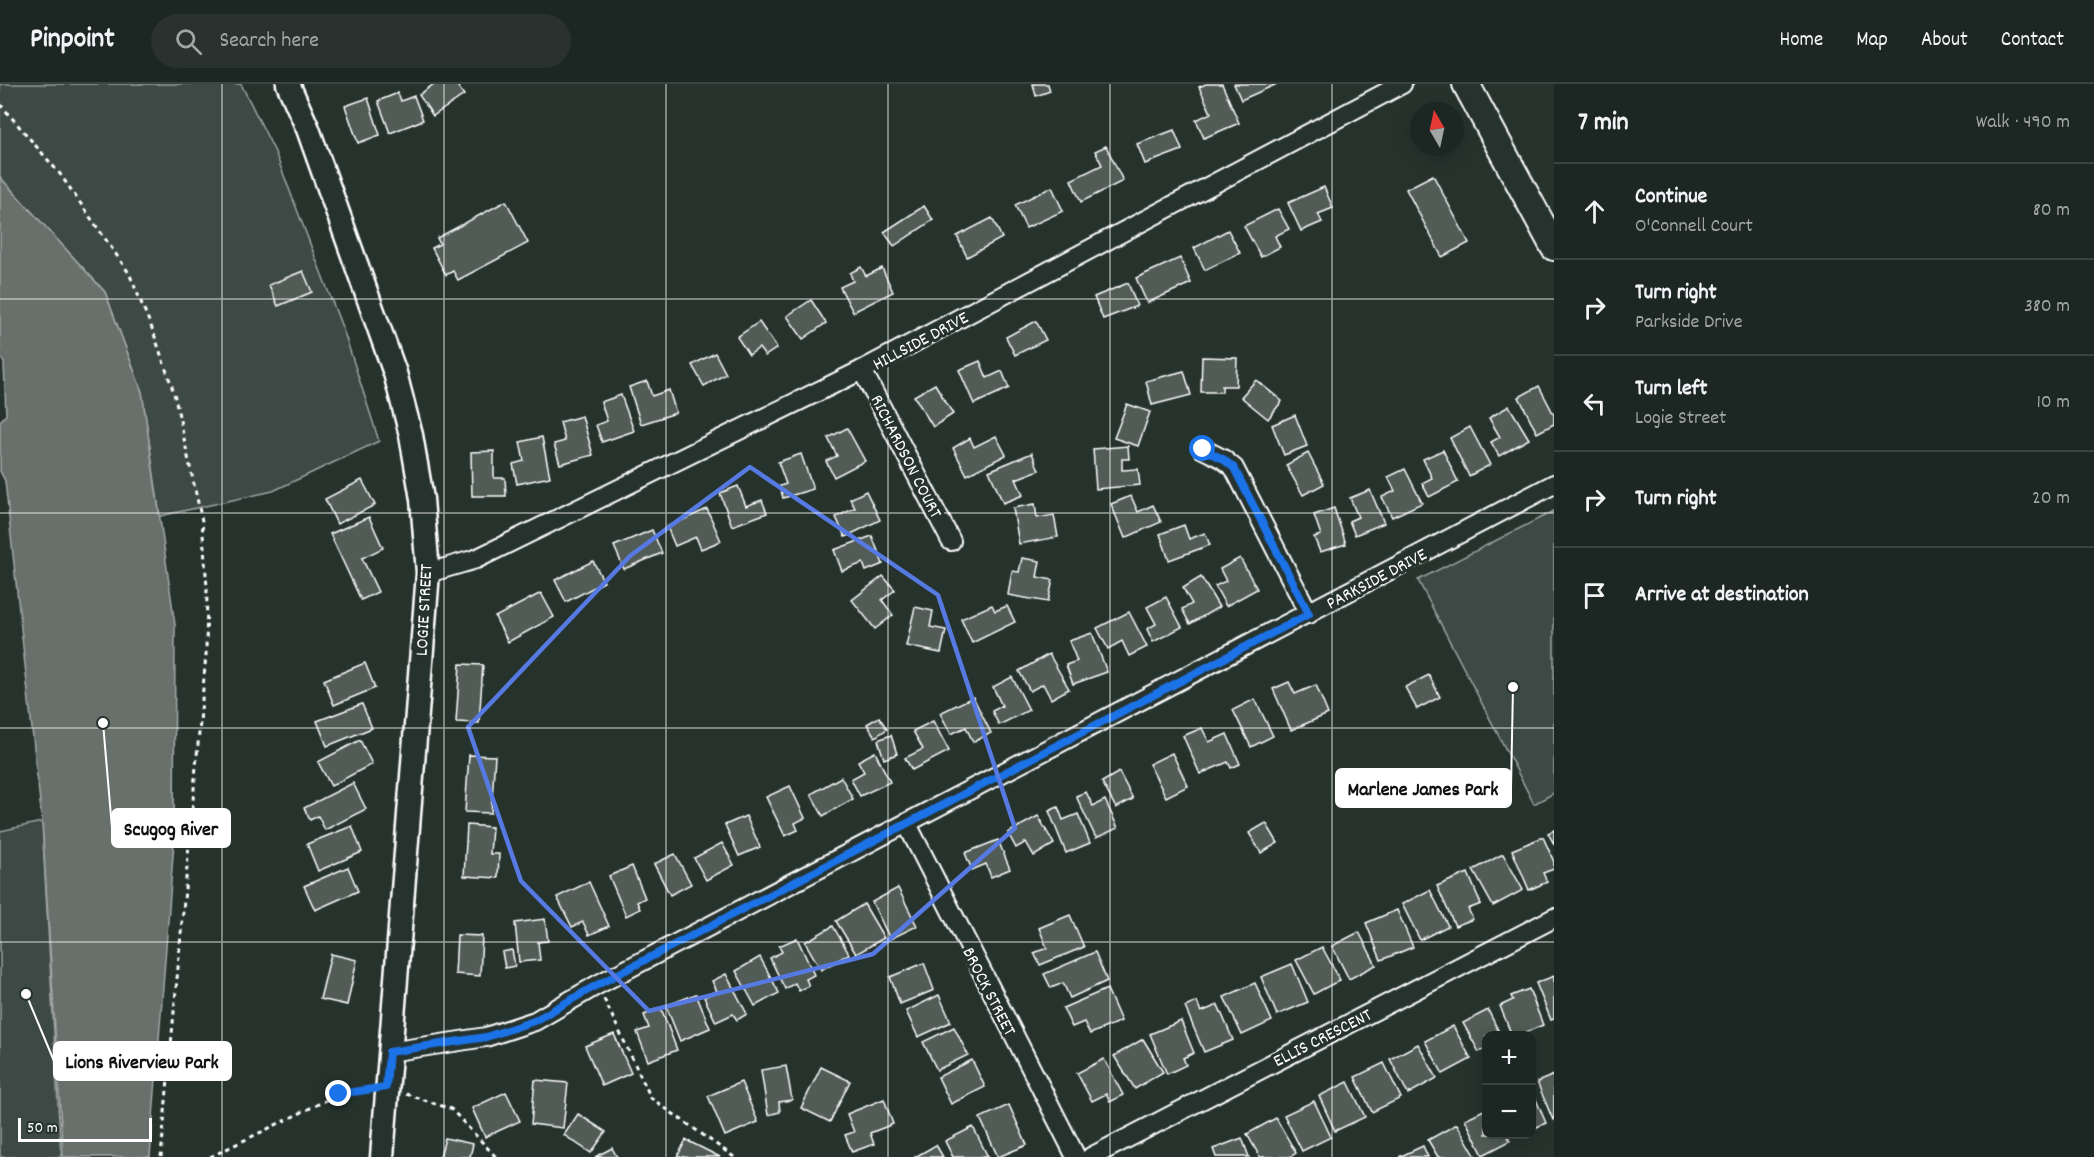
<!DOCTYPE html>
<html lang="en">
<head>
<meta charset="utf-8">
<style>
  body { margin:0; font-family:Dekko,sans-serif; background:#29322f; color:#f1f3f6 }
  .controls { position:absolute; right:18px; bottom:18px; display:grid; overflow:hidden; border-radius:12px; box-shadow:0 3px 15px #0003 }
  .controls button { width:54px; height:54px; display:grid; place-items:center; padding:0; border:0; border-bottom:2px solid #3a4340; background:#1c2622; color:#f1f3f6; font:30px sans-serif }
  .compass { position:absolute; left:1410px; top:18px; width:54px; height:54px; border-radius:50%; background:#1c2622; box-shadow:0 3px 15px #0003; rotate:351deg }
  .scale { position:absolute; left:18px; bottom:15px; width:134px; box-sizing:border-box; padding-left:6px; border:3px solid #fff; border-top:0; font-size:16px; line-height:21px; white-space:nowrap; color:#fff; -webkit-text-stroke:4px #26332d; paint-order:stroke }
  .stop { position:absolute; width:18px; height:18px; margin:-14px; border:4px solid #1a73e8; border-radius:50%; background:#fff }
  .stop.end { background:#1a73e8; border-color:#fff; box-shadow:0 2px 6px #0008 }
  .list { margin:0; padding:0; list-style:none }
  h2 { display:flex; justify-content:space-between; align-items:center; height:78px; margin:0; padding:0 24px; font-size:26px }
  h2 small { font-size:20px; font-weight:400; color:#a0a5a5 }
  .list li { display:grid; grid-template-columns:39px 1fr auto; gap:18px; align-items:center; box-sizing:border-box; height:96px; padding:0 24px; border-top:2px solid #3a4340 }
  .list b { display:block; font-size:22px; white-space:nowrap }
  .list p { margin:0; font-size:20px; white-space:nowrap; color:#a0a5a5 }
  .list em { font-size:20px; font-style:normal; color:#a0a5a5 }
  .icon { flex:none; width:33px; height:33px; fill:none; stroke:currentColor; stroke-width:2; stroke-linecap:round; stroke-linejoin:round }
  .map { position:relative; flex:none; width:1554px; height:1073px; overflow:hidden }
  header { display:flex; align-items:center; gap:36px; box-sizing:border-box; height:84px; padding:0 30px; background:#1c2622; border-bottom:2px solid #3a4340 }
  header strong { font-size:28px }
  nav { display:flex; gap:33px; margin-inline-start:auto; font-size:21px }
  .search { width:420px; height:54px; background:#29322f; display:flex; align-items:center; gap:15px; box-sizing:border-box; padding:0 21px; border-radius:33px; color:#a0a5a5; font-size:22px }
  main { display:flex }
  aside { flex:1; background:#1c2622 }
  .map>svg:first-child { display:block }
  .green { fill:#3e4944; stroke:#9ea4a2; stroke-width:1.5 }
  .water { fill:#67706c; stroke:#a4a9a7; stroke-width:1.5 }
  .building { fill:#515c57; stroke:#fff; stroke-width:1.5 }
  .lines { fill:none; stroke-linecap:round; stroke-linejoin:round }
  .minor-casing { stroke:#fff; stroke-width:22 }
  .tertiary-casing { stroke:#fff; stroke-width:27 }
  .secondary-casing { stroke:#fff; stroke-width:30 }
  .path { stroke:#fff; stroke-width:3; stroke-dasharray:4.5 4.5; stroke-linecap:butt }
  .minor { stroke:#26332d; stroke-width:18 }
  .tertiary { stroke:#26332d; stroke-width:22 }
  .secondary { stroke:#26332d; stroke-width:26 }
  .route { stroke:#1a73e8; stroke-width:8 }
  .marked { fill:none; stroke:#567ae2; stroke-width:4.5; stroke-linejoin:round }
  .grid { fill:none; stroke:#fff; stroke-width:1.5; stroke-opacity:0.55 }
  .labels { text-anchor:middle; stroke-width:6; stroke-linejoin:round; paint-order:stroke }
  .street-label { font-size:18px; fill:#fff; stroke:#26332d }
  .leader { fill:none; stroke:#fff; stroke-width:2 }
  .callout-dot { fill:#fff; stroke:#26332d; stroke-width:2 }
  .callout { fill:#fff; stroke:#fff; stroke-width:2 }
  .callout-label { font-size:20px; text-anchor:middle; font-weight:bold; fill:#111 }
</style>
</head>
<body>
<header>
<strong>Pinpoint</strong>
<div class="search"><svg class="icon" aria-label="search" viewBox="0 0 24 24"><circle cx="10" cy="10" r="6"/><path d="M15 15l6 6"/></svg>Search here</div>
<nav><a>Home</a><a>Map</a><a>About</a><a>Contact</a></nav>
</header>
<main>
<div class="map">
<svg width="1554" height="1073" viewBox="0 0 1554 1073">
  <rect width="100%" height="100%" fill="#26332d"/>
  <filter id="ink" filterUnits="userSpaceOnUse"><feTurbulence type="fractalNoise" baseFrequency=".0167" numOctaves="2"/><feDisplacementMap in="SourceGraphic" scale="12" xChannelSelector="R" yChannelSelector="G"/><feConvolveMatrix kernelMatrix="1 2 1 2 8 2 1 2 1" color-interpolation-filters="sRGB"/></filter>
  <g filter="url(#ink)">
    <!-- green -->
    <g class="green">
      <polygon points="0,0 241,0 275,68 345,251 379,357 273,407 160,432 142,308 105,208 0,93"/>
      <polygon points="1554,427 1554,709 1534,720 1418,496"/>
      <polygon points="42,738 61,1073 0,1073 0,747"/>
    </g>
    <!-- water -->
    <polygon class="water" points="0,93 105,208 142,308 175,541 174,758 150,1073 63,1073 42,737 5,397 0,387 0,337 6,331 4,279 0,272"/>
    <!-- building -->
    <g class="building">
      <polygon points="434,0 456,0 464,11 433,32 419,11"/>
      <polygon points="1033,0 1048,0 1050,7 1036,12"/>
      <polygon points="1206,0 1222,0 1239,39 1204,54 1196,36 1211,29 1199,3"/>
      <polygon points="1234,0 1277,0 1241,16"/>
      <polygon points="398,9 401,17 414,12 423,36 390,49 378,17"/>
      <polygon points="368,14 380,51 358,59 345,22"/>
      <polygon points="1174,46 1182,66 1145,80 1137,60"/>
      <polygon points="1106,62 1123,97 1081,118 1071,96 1102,81 1095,67"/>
      <polygon points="1433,91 1469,159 1442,173 1406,105"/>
      <polygon points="1052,103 1063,127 1026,144 1015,121"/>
      <polygon points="1324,103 1333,124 1318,130 1322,138 1301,147 1288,119"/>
      <polygon points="506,117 528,159 458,196 453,187 446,191 432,164 440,160 437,154"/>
      <polygon points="924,122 933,136 894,162 884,148"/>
      <polygon points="1278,125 1289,145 1275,152 1280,163 1261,173 1244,142"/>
      <polygon points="992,134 1002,154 967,173 957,152"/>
      <polygon points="1228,146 1240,169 1205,186 1194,164"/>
      <polygon points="1180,174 1191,199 1147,219 1136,194"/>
      <polygon points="861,183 866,192 882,184 893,208 853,228 840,203 853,197 850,189"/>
      <polygon points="303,187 312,208 278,222 269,201"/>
      <polygon points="1128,199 1137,222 1103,235 1094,213"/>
      <polygon points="811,216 826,239 803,255 787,232"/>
      <polygon points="1036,237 1046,256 1015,271 1006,253"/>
      <polygon points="759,238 777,264 765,272 759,264 749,271 737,253"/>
      <polygon points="715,269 726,290 704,302 692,281"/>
      <polygon points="1202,273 1237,274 1236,302 1222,302 1222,308 1201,308"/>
      <polygon points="980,277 987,294 1002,287 1009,304 974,320 959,286"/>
      <polygon points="1184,287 1191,311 1152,321 1146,297"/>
      <polygon points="1256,296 1282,317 1268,335 1241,313"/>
      <polygon points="647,297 652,312 669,306 676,329 641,340 629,303"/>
      <polygon points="935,300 953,330 933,343 914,312"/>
      <polygon points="1539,302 1554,331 1554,340 1537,349 1519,313"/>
      <polygon points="621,311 634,347 602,358 596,341 607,337 601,318"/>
      <polygon points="1127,320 1150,328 1138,362 1114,354"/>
      <polygon points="1509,322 1529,355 1499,372 1491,358 1500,353 1489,334"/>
      <polygon points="1295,331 1307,362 1284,371 1272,341"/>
      <polygon points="582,332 593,371 560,380 554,360 565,357 560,338"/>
      <polygon points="1470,343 1490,381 1469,392 1450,354"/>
      <polygon points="847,344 865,377 834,393 826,377 837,372 828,354"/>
      <polygon points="996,352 1006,371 967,391 953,364 970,354 974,363"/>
      <polygon points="542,353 550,393 517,400 513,380 524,377 520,358"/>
      <polygon points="1128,362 1129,375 1122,375 1122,386 1138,385 1140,401 1096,405 1093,365"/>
      <polygon points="1443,366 1458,398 1429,413 1422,399 1432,394 1423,375"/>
      <polygon points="494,367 494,394 505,394 506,412 472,412 471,368"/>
      <polygon points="1032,369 1039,386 1016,395 1023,411 1003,419 989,387"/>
      <polygon points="1308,369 1324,400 1303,411 1286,381"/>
      <polygon points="801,370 813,405 783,414 780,402 786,400 778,378"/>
      <polygon points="1405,385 1422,419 1392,433 1382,413 1395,407 1388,393"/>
      <polygon points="362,396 375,421 337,440 325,415"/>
      <polygon points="738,402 746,422 762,416 767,429 732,442 720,409"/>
      <polygon points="1370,406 1384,439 1355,451 1349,437 1358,433 1350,414"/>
      <polygon points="866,407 880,436 845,453 836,433 855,424 850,415"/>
      <polygon points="1131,412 1138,428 1153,421 1161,438 1125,454 1111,420"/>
      <polygon points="1035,420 1037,434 1054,431 1058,453 1019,460 1013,424"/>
      <polygon points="1334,424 1346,460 1320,468 1314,453 1321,451 1314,431"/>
      <polygon points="707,425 721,457 701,465 696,453 675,462 667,443"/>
      <polygon points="369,433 383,464 362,474 378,508 361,516 330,450"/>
      <polygon points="1184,441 1189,455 1205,449 1210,461 1169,476 1160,450"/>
      <polygon points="652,446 662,469 624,485 614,462"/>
      <polygon points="872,452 883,480 866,487 863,479 842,487 834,466"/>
      <polygon points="1022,474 1040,477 1037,493 1053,496 1048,518 1008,511 1012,487 1019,488"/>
      <polygon points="1240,474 1257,505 1226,522 1215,502 1226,497 1220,485"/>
      <polygon points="593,477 604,498 566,518 555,496"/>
      <polygon points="883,492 895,506 882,516 893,531 875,545 852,516"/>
      <polygon points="1201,493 1219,523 1190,540 1182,525 1192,520 1183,504"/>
      <polygon points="541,509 554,533 508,558 495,533"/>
      <polygon points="1166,513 1182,543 1153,558 1147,545 1156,540 1147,523"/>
      <polygon points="992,521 995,527 1007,522 1015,538 972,559 961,535"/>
      <polygon points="915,523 933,527 930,543 946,546 941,569 906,562"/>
      <polygon points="1129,528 1147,563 1129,572 1122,557 1108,565 1097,544"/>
      <polygon points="1092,549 1107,588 1073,600 1066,581 1077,577 1069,557"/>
      <polygon points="1049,570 1069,605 1051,615 1043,600 1030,607 1019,587"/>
      <polygon points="365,579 375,604 334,621 324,596"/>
      <polygon points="460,580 483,581 479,639 456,638"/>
      <polygon points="1429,591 1440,613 1417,625 1405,603"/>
      <polygon points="1012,593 1029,626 999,641 992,627 1002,622 993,603"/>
      <polygon points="1289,598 1295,610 1316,601 1328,630 1291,646 1273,605"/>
      <polygon points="973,613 991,649 973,658 966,643 951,650 940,629"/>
      <polygon points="1255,615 1273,652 1251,663 1233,626"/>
      <polygon points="362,620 372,644 327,662 317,637"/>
      <polygon points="879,633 887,645 875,653 867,640"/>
      <polygon points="933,637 949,667 912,686 905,674 923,665 913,647"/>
      <polygon points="1202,644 1209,658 1227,650 1240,680 1231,684 1228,678 1200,690 1183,652"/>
      <polygon points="891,651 897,670 884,675 878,656"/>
      <polygon points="360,656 372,680 331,702 318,678"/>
      <polygon points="875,668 890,698 860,712 851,695 864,688 858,677"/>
      <polygon points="1172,669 1188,702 1166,713 1149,680"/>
      <polygon points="469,671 495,672 491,729 465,728"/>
      <polygon points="1119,688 1133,715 1116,724 1102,698"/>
      <polygon points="841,693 853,715 823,732 811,710"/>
      <polygon points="353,699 366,725 325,746 318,732 310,736 304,724"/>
      <polygon points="790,702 805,734 795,739 798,746 785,752 766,713"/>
      <polygon points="1086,708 1093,722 1105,716 1118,744 1096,754 1076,712"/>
      <polygon points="1058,723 1063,736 1078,730 1090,759 1066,769 1049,727"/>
      <polygon points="746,732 760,763 739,772 725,741"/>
      <polygon points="1038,732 1054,760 1034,772 1026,758 1016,764 1008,749"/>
      <polygon points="1266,739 1278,759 1261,769 1249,749"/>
      <polygon points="467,741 492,743 490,770 499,770 498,794 464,792"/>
      <polygon points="352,742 362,768 318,787 307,760"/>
      <polygon points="1554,746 1554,760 1548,749"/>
      <polygon points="1543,753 1554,778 1554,785 1543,789 1547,798 1529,806 1512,766"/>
      <polygon points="998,756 1010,785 991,793 986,780 972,786 965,769"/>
      <polygon points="722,759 734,781 706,796 694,774"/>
      <polygon points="675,770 691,800 670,811 654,780"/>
      <polygon points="1503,770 1523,806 1493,822 1473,786"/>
      <polygon points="632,782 645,814 637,818 640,825 626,832 609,792"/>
      <polygon points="348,783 358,807 315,826 304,802"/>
      <polygon points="1468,789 1481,820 1468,825 1473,835 1455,842 1437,802"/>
      <polygon points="589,798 609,842 589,851 583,838 572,843 557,813"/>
      <polygon points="898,804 917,842 890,855 872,818"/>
      <polygon points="1430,806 1448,842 1420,856 1402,820"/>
      <polygon points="864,820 884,854 856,870 836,837"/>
      <polygon points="1397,826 1413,863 1381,876 1366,839"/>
      <polygon points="1070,831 1084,863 1040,881 1034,869 1047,864 1039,844"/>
      <polygon points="545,835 548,857 538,858 540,876 519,878 515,839"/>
      <polygon points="833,842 849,870 821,886 805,858"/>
      <polygon points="1359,848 1376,881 1349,895 1332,862"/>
      <polygon points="457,851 482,852 480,892 455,890"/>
      <polygon points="797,854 814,891 806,895 809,902 799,907 795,899 785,905 770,874 782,868 779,862"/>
      <polygon points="1322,863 1340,896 1314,910 1296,876"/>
      <polygon points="512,866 515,882 505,884 502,868"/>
      <polygon points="1095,868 1107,897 1070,914 1063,899 1051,904 1044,890"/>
      <polygon points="331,870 357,876 347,921 320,915"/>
      <polygon points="760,873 779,909 755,922 736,887"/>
      <polygon points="924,879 934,906 900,920 890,893"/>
      <polygon points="1292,880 1308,918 1277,931 1261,893"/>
      <polygon points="726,890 747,930 737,936 733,930 716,938 704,913 717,907 712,897"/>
      <polygon points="1554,892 1554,935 1551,936 1536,899"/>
      <polygon points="1255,899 1272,937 1242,951 1224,913"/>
      <polygon points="1107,905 1121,937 1090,950 1084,938 1072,943 1063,924"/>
      <polygon points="1529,905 1543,941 1517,952 1512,952 1500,922 1513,916 1511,912"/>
      <polygon points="696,910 710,944 680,957 666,922"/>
      <polygon points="939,911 951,938 918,953 906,927"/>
      <polygon points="1197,918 1201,928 1218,921 1233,956 1204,968 1185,923"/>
      <polygon points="661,924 677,966 648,977 637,948 649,944 644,931"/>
      <polygon points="1488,926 1501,952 1486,952 1486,964 1479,968 1463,939"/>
      <polygon points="1181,937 1194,969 1183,974 1186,981 1167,990 1150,950"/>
      <polygon points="1453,942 1471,975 1443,990 1425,957"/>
      <polygon points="954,943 968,971 937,986 923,958"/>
      <polygon points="614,950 631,989 602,1002 585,962"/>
      <polygon points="1143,955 1163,988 1135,1005 1114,972"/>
      <polygon points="1418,960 1437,994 1408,1010 1390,975"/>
      <polygon points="1104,975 1123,1011 1110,1018 1106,1010 1092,1017 1077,989"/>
      <polygon points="972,976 985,1003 951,1020 938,993"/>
      <polygon points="1384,979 1401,1014 1372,1028 1355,993"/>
      <polygon points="786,982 792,1016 779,1018 780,1028 768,1031 761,986"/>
      <polygon points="821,983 850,997 830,1038 801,1024"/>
      <polygon points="1554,991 1554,1035 1553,1036 1537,998"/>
      <polygon points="535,996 568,999 563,1044 531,1040"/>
      <polygon points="741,998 758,1038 725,1052 708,1012"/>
      <polygon points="1348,998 1365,1033 1335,1047 1319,1012"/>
      <polygon points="1532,1006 1546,1039 1532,1045"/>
      <polygon points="506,1008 520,1037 485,1053 472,1024"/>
      <polygon points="884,1015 893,1040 870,1049 874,1060 852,1068 845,1051 854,1048 847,1030"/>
      <polygon points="1314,1017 1331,1053 1302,1067 1284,1031"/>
      <polygon points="1009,1021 1027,1061 998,1073 980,1034"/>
      <polygon points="1486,1025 1486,1050 1507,1050 1510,1057 1483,1071 1465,1035"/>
      <polygon points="578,1030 606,1048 591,1069 564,1051"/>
      <polygon points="1276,1034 1296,1069 1290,1073 1260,1073 1247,1050"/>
      <polygon points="1457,1040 1476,1073 1438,1073 1428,1056"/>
      <polygon points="973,1043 988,1073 953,1073 945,1057"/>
      <polygon points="445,1054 473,1060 470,1073 440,1073"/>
      <polygon points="1242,1054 1249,1073 1216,1073 1213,1065"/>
      <polygon points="686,1056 720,1073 677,1073"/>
      <polygon points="936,1061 943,1073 915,1073"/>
      <polygon points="1423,1062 1428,1073 1399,1073"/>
      <polygon points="612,1064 617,1073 595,1073"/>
    </g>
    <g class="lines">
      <!-- minor casing -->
      <g class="minor-casing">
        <g id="minor">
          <polyline points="862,286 951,457"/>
          <polyline points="1203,365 1223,375 1234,384 1309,530"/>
          <polyline points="428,489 476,475 862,286 1402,0"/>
          <polyline points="907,740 1076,1073"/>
          <polyline points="389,968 486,953 535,937 597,901 1554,400"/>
          <polyline points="1091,1073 1554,834"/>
        </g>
      </g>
      <!-- tertiary casing -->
      <g class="tertiary-casing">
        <polyline id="tertiary" points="288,0 308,45 395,289 411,351 422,415 428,489 382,1073"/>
      </g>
      <!-- secondary casing -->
      <g class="secondary-casing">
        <polyline id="secondary" points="1466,0 1554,163"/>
      </g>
      <!-- path -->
      <g class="path">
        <polyline points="0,20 60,90 129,189 153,247 174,309 202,437 207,504 206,571 161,1073"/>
        <polyline points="604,915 651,1014 734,1073"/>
        <polyline points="406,1010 451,1025 496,1073"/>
        <polyline points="210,1073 339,1010 368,1006"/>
      </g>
      <!-- minor -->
      <use href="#minor" class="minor"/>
      <!-- tertiary -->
      <use href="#tertiary" class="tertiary"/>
      <!-- secondary -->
      <use href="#secondary" class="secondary"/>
    </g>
  </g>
  <g class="lines" filter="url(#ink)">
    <!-- route -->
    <polyline class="route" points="339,1010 386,1003 389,968 486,953 534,937 597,901 1309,530 1234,384 1223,375 1203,365"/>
  </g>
  <!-- marked area -->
  <path class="marked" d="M750 383 938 511 1015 744 873 870 649 927 521 797 468 643 630 472Z"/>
  <!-- grid -->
  <path class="grid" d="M222 0V1073M444 0V1073M666 0V1073M888 0V1073M1110 0V1073M1332 0V1073M0 215H1554M0 429H1554M0 644H1554M0 858H1554"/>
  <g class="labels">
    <!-- street labels -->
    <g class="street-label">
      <text transform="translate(920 256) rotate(-28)" y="6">HILLSIDE DRIVE</text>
      <text transform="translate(907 372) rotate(63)" y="6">RICHARDSON COURT</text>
      <text transform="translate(1376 494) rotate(-28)" y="6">PARKSIDE DRIVE</text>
      <text transform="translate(423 526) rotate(-87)" y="6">LOGIE STREET</text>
      <text transform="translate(990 907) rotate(63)" y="6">BROCK STREET</text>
      <text transform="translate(1322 953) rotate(-27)" y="6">ELLIS CRESCENT</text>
    </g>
  </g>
  <!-- callouts -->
  <path class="leader" d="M1513 603L1511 704M103 639L112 744M26 910L54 977"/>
  <g class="callout-dot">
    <circle cx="1513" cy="603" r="6"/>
    <circle cx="103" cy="639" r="6"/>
    <circle cx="26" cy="910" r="6"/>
  </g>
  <g class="callout">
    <rect x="1336" y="685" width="175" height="38" rx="6"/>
    <rect x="112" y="725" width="118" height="38" rx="6"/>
    <rect x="54" y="958" width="177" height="38" rx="6"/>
  </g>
  <g class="callout-label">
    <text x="1423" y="711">Marlene James Park</text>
    <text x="171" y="751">Scugog River</text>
    <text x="142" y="984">Lions Riverview Park</text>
  </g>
</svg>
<div class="controls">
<button>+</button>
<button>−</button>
</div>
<svg class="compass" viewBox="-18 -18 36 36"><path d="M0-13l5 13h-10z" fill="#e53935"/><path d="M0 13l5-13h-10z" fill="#a0a5a5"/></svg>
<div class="scale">50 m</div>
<div class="stop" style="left:1203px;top:365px"></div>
<div class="stop end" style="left:339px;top:1010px"></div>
</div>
<aside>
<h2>7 min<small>Walk · 490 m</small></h2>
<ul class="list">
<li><svg class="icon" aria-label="ahead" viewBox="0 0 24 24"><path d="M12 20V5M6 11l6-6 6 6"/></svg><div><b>Continue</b><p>O'Connell Court</p></div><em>80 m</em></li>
<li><svg class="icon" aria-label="right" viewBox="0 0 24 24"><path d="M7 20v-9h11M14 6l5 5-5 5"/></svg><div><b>Turn right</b><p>Parkside Drive</p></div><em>380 m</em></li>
<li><svg class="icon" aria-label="left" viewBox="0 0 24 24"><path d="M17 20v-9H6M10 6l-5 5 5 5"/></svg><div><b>Turn left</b><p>Logie Street</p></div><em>10 m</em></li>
<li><svg class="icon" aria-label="right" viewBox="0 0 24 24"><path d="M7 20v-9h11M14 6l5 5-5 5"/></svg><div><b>Turn right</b></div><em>20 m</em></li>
<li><svg class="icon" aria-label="arrive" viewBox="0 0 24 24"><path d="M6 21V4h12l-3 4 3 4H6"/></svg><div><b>Arrive at destination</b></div></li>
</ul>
</aside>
</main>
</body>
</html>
